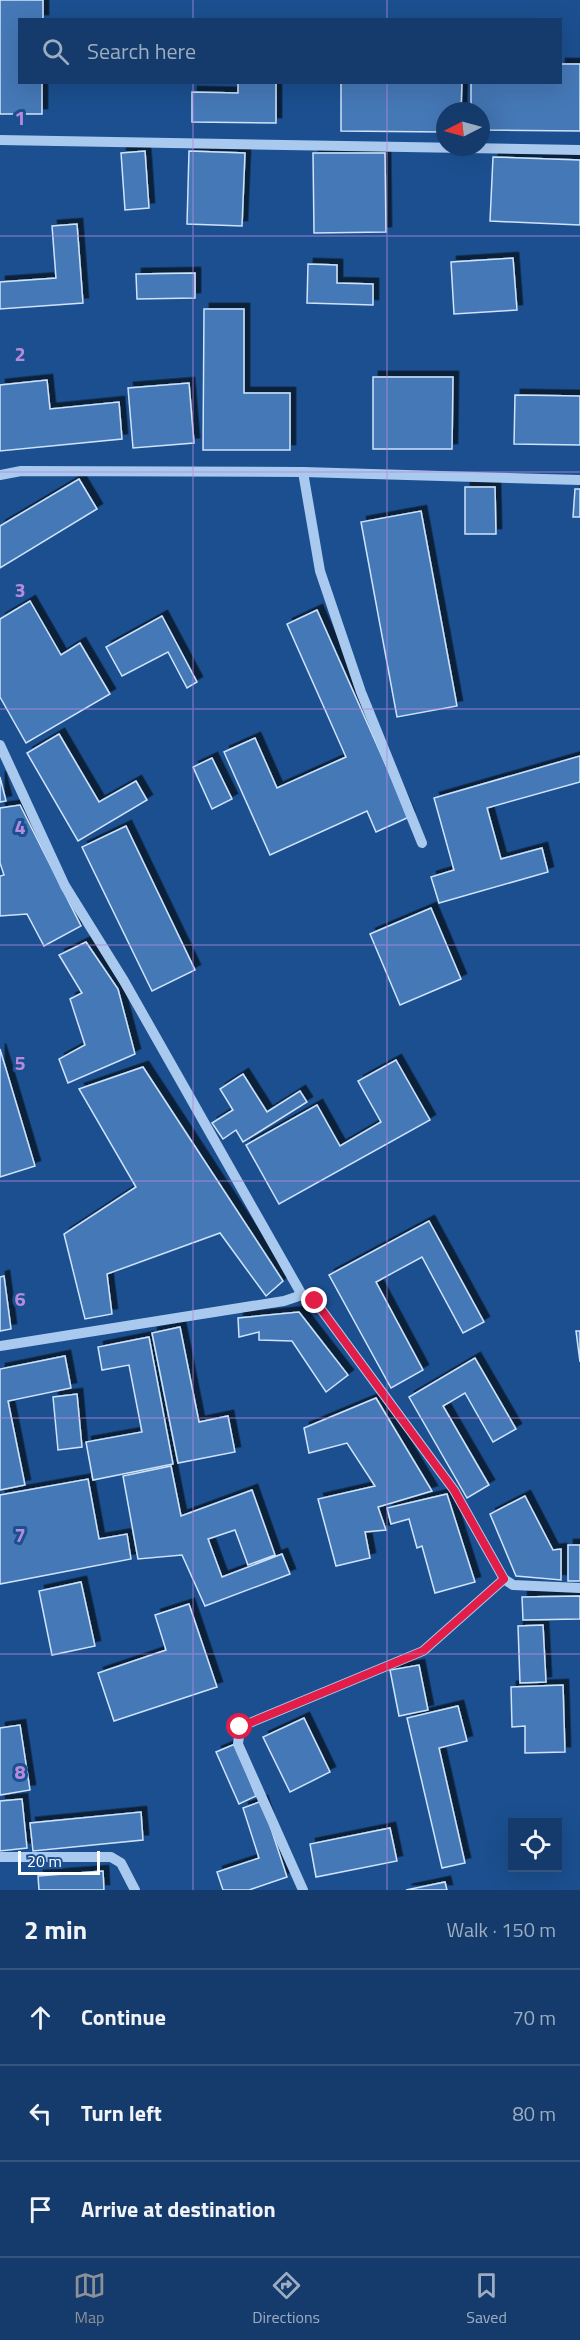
<!DOCTYPE html>
<html lang="en">
<head>
<meta charset="utf-8">
<style>
  body { margin:0; font-family:"Titillium Web",sans-serif; background:#214673; color:#f1f3f6 }
  .controls { position:absolute; right:18px; bottom:18px; display:grid; overflow:hidden; border-radius:0px; box-shadow:0 6px 24px #0002 }
  .controls button { width:54px; height:54px; display:grid; place-items:center; padding:0; border:0; border-bottom:2px solid #33557e; background:#143b6b; color:#f1f3f6; font:30px sans-serif }
  .compass { position:absolute; left:436px; top:102px; width:54px; height:54px; border-radius:50%; background:#143b6b; box-shadow:0 6px 24px #0002; rotate:264deg }
  .scale { position:absolute; left:18px; bottom:15px; width:82px; box-sizing:border-box; padding-left:6px; border:3px solid #fff; border-top:0; font-size:16px; line-height:21px; white-space:nowrap; color:#fff; -webkit-text-stroke:4px #1b4f8f; paint-order:stroke }
  .stop { position:absolute; width:18px; height:18px; margin:-14px; border:4px solid #e11d48; border-radius:50%; background:#fff }
  .stop.end { background:#e11d48; border-color:#fff; box-shadow:0 2px 6px #0008 }
  .list { margin:0; padding:0; list-style:none }
  h2 { display:flex; justify-content:space-between; align-items:center; height:78px; margin:0; padding:0 24px; font-size:26px }
  h2 small { font-size:20px; font-weight:400; color:#9dadc1 }
  .list li { display:grid; grid-template-columns:39px 1fr auto; gap:18px; align-items:center; box-sizing:border-box; height:96px; padding:0 24px; border-top:2px solid #33557e }
  .list b { display:block; font-size:22px; white-space:nowrap }
  .list em { font-size:20px; font-style:normal; color:#9dadc1 }
  .icon { flex:none; width:33px; height:33px; fill:none; stroke:currentColor; stroke-width:2; stroke-linecap:round; stroke-linejoin:round }
  .map { position:relative; flex:none; width:580px; height:1890px; overflow:hidden }
  .search { position:absolute; background:#143b6b; box-shadow:0 6px 24px #0002; left:18px; right:18px; top:18px; height:66px; display:flex; align-items:center; gap:15px; box-sizing:border-box; padding:0 21px; border-radius:0px; color:#9dadc1; font-size:22px }
  .sheet { height:366px; background:#143b6b }
  nav { display:flex; justify-content:space-around; align-items:center; box-sizing:border-box; height:84px; border-top:2px solid #33557e; background:#143b6b; font-size:16px; color:#9dadc1 }
  nav a { display:grid; justify-items:center; gap:3px }
  nav .on { color:#8c9099 }
  .map>svg:first-child { display:block }
  .building { fill:#4478b7; stroke:#cfe3fa; stroke-width:1.5; filter:url(#shadow) }
  .lines { fill:none; stroke-linecap:round; stroke-linejoin:round }
  .minor { stroke:#a9c9ee; stroke-width:10 }
  .route { stroke:#e11d48; stroke-width:8 }
  .grid { fill:none; stroke:#b68bdc; stroke-width:1.5; stroke-opacity:0.55 }
  .grid-label { font-size:20px; text-anchor:middle; font-weight:bold; fill:#b68bdc; stroke:#1b4f8f; stroke-width:6; stroke-linejoin:round; paint-order:stroke }
</style>
</head>
<body>
<div class="map">
<svg width="580" height="1890" viewBox="0 0 580 1890">
  <defs>
    <filter id="shadow"><feDropShadow dx="5.5" dy="-5.5" stdDeviation="0" flood-color="#0009"/></filter>
  </defs>
  <rect width="100%" height="100%" fill="#1b4f8f"/>
  <!-- building -->
  <g class="building">
    <polygon points="0,0 43,0 43,20 20,20 20,82 42,82 42,114 0,114"/>
    <polygon points="560,64 580,64 580,131 481,130 481,111 471,111 471,82 560,82"/>
    <polygon points="238,82 276,82 276,123 192,122 192,92 238,93"/>
    <polygon points="341,82 462,82 461,111 445,111 445,132 341,131"/>
    <polygon points="145,151 149,208 125,210 121,153"/>
    <polygon points="189,151 245,153 242,226 187,224"/>
    <polygon points="313,153 385,153 386,232 314,233"/>
    <polygon points="493,157 580,160 580,225 490,221"/>
    <polygon points="77,224 83,303 0,309 0,282 56,278 52,226"/>
    <polygon points="513,258 517,310 454,314 451,262"/>
    <polygon points="308,264 337,265 337,283 373,284 373,305 307,303"/>
    <polygon points="195,273 195,298 137,299 136,274"/>
    <polygon points="204,309 244,309 244,393 290,393 290,450 203,450"/>
    <polygon points="373,377 453,377 452,449 373,449"/>
    <polygon points="47,380 50,409 119,402 122,439 0,451 0,385"/>
    <polygon points="189,383 194,443 133,448 128,388"/>
    <polygon points="515,395 580,396 580,445 514,444"/>
    <polygon points="79,479 97,509 0,568 0,526"/>
    <polygon points="465,487 495,487 496,534 465,534"/>
    <polygon points="575,489 580,489 580,517 573,517"/>
    <polygon points="421,511 457,706 397,717 361,522"/>
    <polygon points="30,601 61,655 80,643 110,694 26,743 0,697 0,619"/>
    <polygon points="317,610 409,817 376,832 367,811 270,855 224,752 255,738 277,788 346,757 287,624"/>
    <polygon points="162,616 197,682 187,688 168,652 122,676 106,647"/>
    <polygon points="59,734 99,802 136,781 147,800 78,841 27,753"/>
    <polygon points="580,756 580,782 487,808 501,859 542,848 548,872 439,903 431,877 454,870 434,798"/>
    <polygon points="212,758 232,799 212,809 193,767"/>
    <polygon points="0,777 6,801 0,802"/>
    <polygon points="20,805 81,926 44,946 27,914 0,916 0,876 4,875 0,863 0,808"/>
    <polygon points="126,826 195,970 152,991 82,847"/>
    <polygon points="431,908 461,979 400,1005 370,934"/>
    <polygon points="86,942 118,989 135,1054 68,1083 59,1059 85,1045 70,999 82,993 59,955"/>
    <polygon points="0,1049 35,1166 0,1177"/>
    <polygon points="396,1060 430,1120 279,1204 246,1145 317,1105 340,1146 381,1122 358,1081"/>
    <polygon points="143,1067 283,1281 266,1296 220,1233 107,1274 112,1314 85,1319 64,1234 136,1187 79,1089"/>
    <polygon points="243,1074 267,1112 300,1091 307,1102 243,1142 236,1130 223,1139 212,1123 233,1110 220,1089"/>
    <polygon points="429,1221 484,1322 463,1333 422,1257 376,1282 423,1370 391,1388 329,1275"/>
    <polygon points="4,1276 11,1329 0,1331 0,1277"/>
    <polygon points="299,1312 348,1375 326,1392 292,1341 259,1340 259,1332 239,1337 238,1318"/>
    <polygon points="180,1327 199,1422 228,1416 235,1452 178,1463 152,1333"/>
    <polygon points="576,1331 580,1331 580,1362"/>
    <polygon points="149,1337 173,1464 93,1480 86,1442 142,1432 129,1365 102,1370 98,1347"/>
    <polygon points="65,1356 71,1388 8,1401 25,1485 0,1490 0,1369"/>
    <polygon points="475,1358 516,1429 493,1442 465,1393 443,1406 489,1485 467,1498 409,1397"/>
    <polygon points="77,1394 82,1447 58,1450 53,1397"/>
    <polygon points="376,1398 432,1491 378,1507 386,1530 365,1532 370,1558 336,1566 318,1499 375,1486 347,1443 309,1453 304,1428"/>
    <polygon points="171,1466 181,1516 252,1490 275,1555 248,1565 235,1530 208,1539 222,1577 282,1554 290,1574 205,1606 182,1555 138,1559 123,1476"/>
    <polygon points="88,1479 99,1539 127,1534 131,1559 0,1584 0,1495"/>
    <polygon points="447,1494 475,1582 435,1593 422,1546 417,1548 409,1519 391,1524 387,1508"/>
    <polygon points="525,1496 553,1550 561,1549 561,1580 516,1576 490,1514"/>
    <rect x="568" y="1545" width="12" height="36"/>
    <polygon points="81,1582 95,1646 52,1655 39,1591"/>
    <polygon points="580,1596 580,1619 523,1620 522,1597"/>
    <polygon points="189,1604 217,1687 114,1721 98,1673 166,1650 155,1615"/>
    <polygon points="543,1625 546,1682 520,1683 518,1626"/>
    <polygon points="419,1665 428,1710 399,1716 390,1670"/>
    <polygon points="563,1685 565,1752 525,1753 525,1726 512,1727 511,1687"/>
    <polygon points="458,1706 467,1741 439,1748 465,1863 442,1868 407,1718"/>
    <polygon points="304,1718 330,1772 290,1792 263,1737"/>
    <polygon points="20,1725 30,1790 0,1795 0,1728"/>
    <polygon points="235,1744 256,1796 239,1804 216,1752"/>
    <polygon points="22,1799 27,1848 0,1851 0,1801"/>
    <polygon points="262,1801 287,1877 249,1890 223,1890 217,1872 259,1858 243,1808"/>
    <polygon points="141,1812 143,1840 33,1851 30,1823"/>
    <polygon points="390,1828 397,1861 316,1877 310,1844"/>
    <polygon points="103,1871 104,1890 39,1890 38,1876"/>
    <polygon points="445,1882 447,1890 406,1890"/>
  </g>
  <g class="lines">
    <!-- minor -->
    <g class="minor">
      <polyline points="0,140 580,150"/>
      <polyline points="303,472 320,571 361,692 422,843"/>
      <polyline points="0,475 21,471 303,472 580,480"/>
      <polyline points="0,745 65,886 124,981 302,1295 315,1301 454,1490 504,1579 513,1585 580,1588"/>
      <polyline points="0,1346 284,1301 302,1295"/>
      <polyline points="0,1857 111,1857 121,1863 135,1890"/>
      <polyline points="303,1890 238,1744 240,1727 423,1651 504,1579"/>
    </g>
  </g>
  <g class="lines">
    <!-- route -->
    <polyline class="route" points="240,1727 423,1651 504,1579 454,1490 315,1301"/>
  </g>
  <!-- grid -->
  <path class="grid" d="M193 0V20M387 0V20M193 82V1890M387 82V1890M0 236H580M0 472H580M0 709H580M0 945H580M0 1181H580M0 1418H580M0 1654H580"/>
  <g class="grid-label">
    <text x="20" y="125">1</text>
    <text x="20" y="361">2</text>
    <text x="20" y="597">3</text>
    <text x="20" y="834">4</text>
    <text x="20" y="1070">5</text>
    <text x="20" y="1306">6</text>
    <text x="20" y="1542">7</text>
    <text x="20" y="1779">8</text>
  </g>
</svg>
<div class="controls">
<button><svg class="icon" aria-label="locate" viewBox="0 0 24 24"><circle cx="12" cy="12" r="6"/><path d="M12 2v4M12 18v4M2 12h4M18 12h4"/></svg></button>
</div>
<svg class="compass" viewBox="-18 -18 36 36"><path d="M0-13l5 13h-10z" fill="#e53935"/><path d="M0 13l5-13h-10z" fill="#9dadc1"/></svg>
<div class="scale">20 m</div>
<div class="stop" style="left:240px;top:1727px"></div>
<div class="stop end" style="left:315px;top:1301px"></div>
<div class="search"><svg class="icon" aria-label="search" viewBox="0 0 24 24"><circle cx="10" cy="10" r="6"/><path d="M15 15l6 6"/></svg>Search here</div>
</div>
<section class="sheet">
<h2>2 min<small>Walk · 150 m</small></h2>
<ul class="list">
<li><svg class="icon" aria-label="ahead" viewBox="0 0 24 24"><path d="M12 20V5M6 11l6-6 6 6"/></svg><div><b>Continue</b></div><em>70 m</em></li>
<li><svg class="icon" aria-label="left" viewBox="0 0 24 24"><path d="M17 20v-9H6M10 6l-5 5 5 5"/></svg><div><b>Turn left</b></div><em>80 m</em></li>
<li><svg class="icon" aria-label="arrive" viewBox="0 0 24 24"><path d="M6 21V4h12l-3 4 3 4H6"/></svg><div><b>Arrive at destination</b></div></li>
</ul>
</section>
<nav>
<a class="on"><svg class="icon" aria-label="map" viewBox="0 0 24 24"><path d="M3 6l6-2 6 2 6-2v14l-6 2-6-2-6 2zM9 4v14M15 6v14"/></svg>Map</a>
<a><svg class="icon" aria-label="directions" viewBox="0 0 24 24"><path d="M12 3l9 9-9 9-9-9zM9 14v-3h6M13 9l2 2-2 2"/></svg>Directions</a>
<a><svg class="icon" aria-label="saved" viewBox="0 0 24 24"><path d="M7 4h10v16l-5-4-5 4z"/></svg>Saved</a>
</nav>
</body>
</html>
